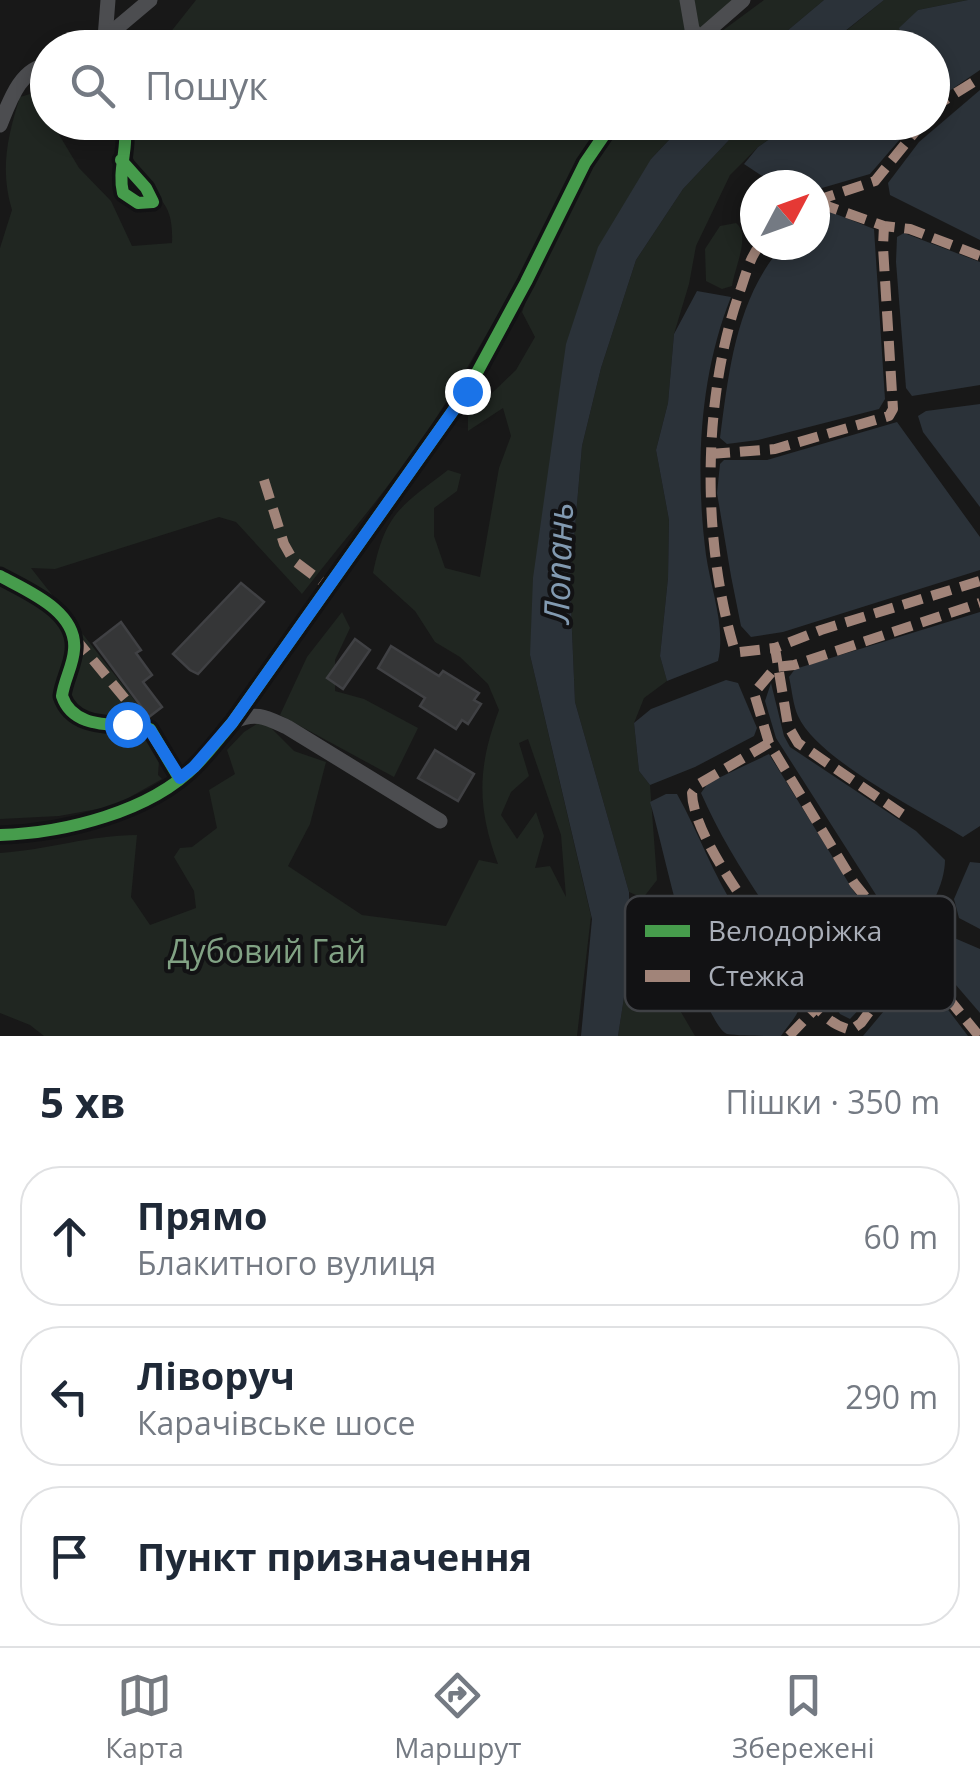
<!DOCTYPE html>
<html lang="uk">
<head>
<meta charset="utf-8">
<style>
  body { margin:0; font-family:"Open Sans",sans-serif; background:#f2f2f3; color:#1f2937 }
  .compass { position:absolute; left:740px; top:170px; width:90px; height:90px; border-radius:50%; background:#fff; box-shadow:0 5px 15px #0003; rotate:49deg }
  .stop { position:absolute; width:30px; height:30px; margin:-22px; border:8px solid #1a73e8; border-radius:50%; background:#fff }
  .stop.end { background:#1a73e8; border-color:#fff; box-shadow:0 2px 10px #0008 }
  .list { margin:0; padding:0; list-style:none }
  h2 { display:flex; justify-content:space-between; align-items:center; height:130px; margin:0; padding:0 40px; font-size:42px }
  h2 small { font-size:32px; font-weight:400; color:#747a83 }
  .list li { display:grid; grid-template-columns:65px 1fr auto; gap:30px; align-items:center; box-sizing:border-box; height:140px; margin:0 20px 20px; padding:0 20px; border:2px solid #e0e1e3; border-radius:40px }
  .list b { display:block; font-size:38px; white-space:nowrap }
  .list p { margin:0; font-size:32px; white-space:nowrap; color:#747a83 }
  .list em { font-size:32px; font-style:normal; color:#747a83 }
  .icon { flex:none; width:55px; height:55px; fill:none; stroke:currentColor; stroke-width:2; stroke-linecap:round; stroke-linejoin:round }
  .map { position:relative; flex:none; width:980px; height:1036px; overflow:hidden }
  .search { position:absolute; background:#fff; box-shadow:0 5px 15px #0003; left:30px; right:30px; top:30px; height:110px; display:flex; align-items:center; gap:25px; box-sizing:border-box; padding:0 35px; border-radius:55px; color:#747a83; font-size:38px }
  .sheet { height:610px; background:#fff }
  nav { display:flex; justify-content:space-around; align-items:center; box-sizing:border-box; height:140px; border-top:2px solid #e0e1e3; background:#fff; font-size:28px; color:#747a83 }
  nav a { display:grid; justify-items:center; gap:5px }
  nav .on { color:#767a80 }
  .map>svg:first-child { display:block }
  .green { fill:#202621; fill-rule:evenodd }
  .water { fill:#2b3239 }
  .building { fill:#353637; stroke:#404144; stroke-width:2.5 }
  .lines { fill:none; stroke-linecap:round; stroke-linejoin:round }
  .minor { stroke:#4c4d50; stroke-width:15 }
  .quiet { stroke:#a18479; stroke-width:10; stroke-dasharray:20 10; stroke-linecap:butt }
  .cycleway-casing { stroke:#121214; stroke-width:19 }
  .cycleway { stroke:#469c4c; stroke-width:12 }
  .route { stroke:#1a73e8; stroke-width:12 }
  .labels { text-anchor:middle; stroke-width:8; stroke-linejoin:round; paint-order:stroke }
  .park-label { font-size:32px; fill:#81a284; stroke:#121214 }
  .water-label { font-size:35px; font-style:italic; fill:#829ab1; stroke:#121214 }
  .key { fill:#121214; stroke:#3f4145; stroke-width:2.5 }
  .key-label { font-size:28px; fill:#a9aeb8 }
</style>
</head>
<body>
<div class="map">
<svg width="980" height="1036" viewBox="0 0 980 1036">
  <rect width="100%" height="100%" fill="#181818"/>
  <!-- green -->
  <g class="green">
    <polygon points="196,0 736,0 684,47 158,48"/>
    <polygon points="764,0 824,0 768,47 699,48"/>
    <polygon points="884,0 968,0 918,10 900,28 906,47 825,48"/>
    <path d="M37 92 47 114 48 122 52 123 79 168 111 201 132 246 172 243C174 198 156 202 139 171 131 157 127 138 125 123H685L651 159 530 655 591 916 577 1036H44L30 1025 0 1013V853C47 850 90 835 137 835L131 897 150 925 196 908 194 891 174 857 180 848 192 847 217 828 209 790 235 774 227 750 244 732 263 720 294 751 326 762 310 824 288 866 362 915 446 926 479 860 498 864C477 807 477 768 499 710L488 684 460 657 435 642 415 611 373 573C386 512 400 507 448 470L461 474 457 491 434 508V536L445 568 480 577 499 468 511 436 503 408 468 431V416L516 370 535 337 522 312 551 232 583 167C530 251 487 341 432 424 393 484 346 537 302 594L236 522 219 517 55 569 31 568 161 734 158 775 162 779 114 806 59 816 0 819V248L12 210C0 171 7 137 20 97ZM528 739 561 835 566 897 550 866 535 868 544 836 536 812 517 839 501 815 511 792 529 776 519 743Z"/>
    <polygon points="745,123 793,123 758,147 730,175 696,246 689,284 674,334 668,403 656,450 669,520 668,578 660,656 667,681 644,698 634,723 639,771 650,785 657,880 643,898 629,892 575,702 570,585 582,446 601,368 636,260 683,189"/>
    <path d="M736 223C751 235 735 266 732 286L722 289 706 281 705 249 720 226Z"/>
    <polygon points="342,612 350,628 335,660 335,691 364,699 418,728 394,777 280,715 307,657"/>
    <polygon points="648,934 668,941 676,970 678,1007 695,1036 618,1036 630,959"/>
  </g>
  <!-- water -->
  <g class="water">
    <polygon points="824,0 884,0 825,47 768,47"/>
    <polygon points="968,0 980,0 980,70 933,102 932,48 906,47 899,28 918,10"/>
    <polygon points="980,90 980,240 890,195 888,183 919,142"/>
    <polygon points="685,123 745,123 683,189 636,260 601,368 582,446 570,585 575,702 629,892 630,959 618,1036 581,1036 592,919 530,655 533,578 566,344 598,247 651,159"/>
    <polygon points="793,123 793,122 914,123 870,174 815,190 815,185 768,180 744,164 758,147"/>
    <path d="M823 209 874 229 885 399 879 409 758 440 727 444 720 438C729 370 736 299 783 245H815V220Z"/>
    <polygon points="904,233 980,262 980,385 912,396 906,388 896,262 897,237"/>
    <path d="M697 291 731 297C699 377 695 470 706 555 711 590 726 627 718 661L667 681 660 656 668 578 669 520 656 450 668 403 674 334Z"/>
    <polygon points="980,404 980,507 923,432 918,416 926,411"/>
    <polygon points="897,422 980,537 980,570 783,632 751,637 741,626 731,576 717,493 720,464 724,460 767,460"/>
    <path d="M980 612V826L963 837C921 811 817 759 798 716 793 705 792 690 789 677L795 669Z"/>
    <polygon points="726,680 738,683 757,728 754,736 695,767 650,785 639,771 634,723 651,709"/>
    <path d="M771 683 784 736 790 747 916 831 945 860C945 883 929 918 908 928L885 909 776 738 765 701Z"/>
    <path d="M769 754 853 890 898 955 866 1002 850 1019 840 1014C792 941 736 873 701 793L708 783Z"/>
    <path d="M666 794H677C699 833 713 875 738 913 755 940 788 965 799 995 804 1012 789 1023 781 1036 766 1036 741 1036 727 1034 699 1021 662 841 650 802Z"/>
    <polygon points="970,862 980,863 980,929 959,918 954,899"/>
    <polygon points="938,931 980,949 980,1013 925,949 927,938"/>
    <polygon points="910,969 924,978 968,1036 863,1036 894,999"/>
  </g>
  <!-- building -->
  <g class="building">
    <polygon points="241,583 264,602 198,674 190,670 173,654"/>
    <polygon points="121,622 141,650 136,653 152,675 143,682 162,707 149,717 94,643"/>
    <polygon points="355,639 370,650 343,689 327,678"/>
    <polygon points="391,646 439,676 443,671 479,693 474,700 481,704 468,724 462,720 456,729 420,706 425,698 378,668"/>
    <polygon points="435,750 474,774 458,801 418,778"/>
  </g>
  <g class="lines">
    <!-- minor -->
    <g class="minor">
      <polyline points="687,0 692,29 698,38"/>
      <polyline points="105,38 108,0"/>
      <polyline points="93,48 150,0"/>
      <polyline points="688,48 743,0"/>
      <path d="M0 125C9 103 20 68 48 65"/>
      <path d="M121 160 146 188 153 202 138 203 123 193C117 169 130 146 123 122"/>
      <path d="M0 576C27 591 78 611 74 650 73 666 64 680 62 696 74 732 119 722 150 729L179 778"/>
      <path d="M235 721C256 711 267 718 287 727L440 821"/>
      <path d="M0 835C64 833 150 812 196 765 209 752 220 737 232 723L467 391 526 282 585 163 613 122"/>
    </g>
    <!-- quiet -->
    <g class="quiet">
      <polyline points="932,111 940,103 980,78"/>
      <polyline points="823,198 827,206 884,226 910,229 980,256"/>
      <polyline points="815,201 875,181 923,122"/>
      <path d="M760 245C749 258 745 278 739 294 702 400 702 540 734 648L740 652 775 648"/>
      <polyline points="710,454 775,449 889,416 893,409 883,247 884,226"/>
      <polyline points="264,480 284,544 293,560 329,587"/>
      <polyline points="74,637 150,729"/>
      <path d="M769 743 699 784 692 793C693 836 754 915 779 950 794 971 805 998 824 1015 832 1023 840 1027 851 1030L861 1023 911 955"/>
      <polyline points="902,814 798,743 788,726 775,648 821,630 980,581"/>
      <polyline points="789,1036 816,1008"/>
      <polyline points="979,1036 854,883 769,743 754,693 776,667 794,665 980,603"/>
    </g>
    <!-- cycleway casing -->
    <g class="cycleway-casing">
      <g id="cycleway">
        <path d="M121 160 146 188 153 202 138 203 123 193C117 169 130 146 123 122"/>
        <path d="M0 576C27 591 78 611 74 650 73 666 64 680 62 696 74 732 119 722 150 729L179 778"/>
        <path d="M0 835C64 833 150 812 196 765 209 752 220 737 232 723L467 391 526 282 585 163 613 122"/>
      </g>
    </g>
    <!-- cycleway -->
    <use href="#cycleway" class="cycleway"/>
  </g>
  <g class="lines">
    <!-- route -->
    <polyline class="route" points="127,724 150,730 180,778 194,767 232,723 467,391"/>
  </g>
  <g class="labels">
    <!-- park labels -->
    <g class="park-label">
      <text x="267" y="963">Дубовий Гай</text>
    </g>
    <!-- water labels -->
    <g class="water-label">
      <text transform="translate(559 563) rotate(-88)" y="12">Лопань</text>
    </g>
  </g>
  <!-- legend -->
  <rect x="625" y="896" width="330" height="115" rx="15" class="key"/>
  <rect x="645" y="925" width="45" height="12" fill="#469c4c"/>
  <rect x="645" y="970" width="45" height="12" fill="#a18479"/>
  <g class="key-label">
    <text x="708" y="941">Велодоріжка</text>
    <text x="708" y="986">Стежка</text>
  </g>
</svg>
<svg class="compass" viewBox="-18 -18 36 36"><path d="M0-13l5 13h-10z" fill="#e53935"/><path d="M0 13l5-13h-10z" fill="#747a83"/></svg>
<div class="stop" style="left:127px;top:724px"></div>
<div class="stop end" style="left:467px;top:391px"></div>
<div class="search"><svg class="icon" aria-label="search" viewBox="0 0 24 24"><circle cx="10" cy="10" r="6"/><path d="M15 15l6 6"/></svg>Пошук</div>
</div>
<section class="sheet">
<h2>5 хв<small>Пішки · 350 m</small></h2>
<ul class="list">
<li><svg class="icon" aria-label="ahead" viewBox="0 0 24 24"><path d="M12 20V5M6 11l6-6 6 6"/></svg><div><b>Прямо</b><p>Блакитного вулиця</p></div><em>60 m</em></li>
<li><svg class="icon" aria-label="left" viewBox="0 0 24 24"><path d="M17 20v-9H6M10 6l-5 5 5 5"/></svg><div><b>Ліворуч</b><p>Карачівське шосе</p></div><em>290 m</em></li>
<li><svg class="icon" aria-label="arrive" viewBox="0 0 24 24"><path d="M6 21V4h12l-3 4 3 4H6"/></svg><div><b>Пункт призначення</b></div></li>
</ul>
</section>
<nav>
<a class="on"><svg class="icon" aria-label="map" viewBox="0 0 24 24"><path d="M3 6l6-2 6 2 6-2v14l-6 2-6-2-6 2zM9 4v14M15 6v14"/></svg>Карта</a>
<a><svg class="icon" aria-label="directions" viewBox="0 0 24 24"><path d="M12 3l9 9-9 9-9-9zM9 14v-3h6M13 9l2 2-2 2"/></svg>Маршрут</a>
<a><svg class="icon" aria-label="saved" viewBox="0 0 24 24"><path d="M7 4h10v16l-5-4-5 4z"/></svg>Збережені</a>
</nav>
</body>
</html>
